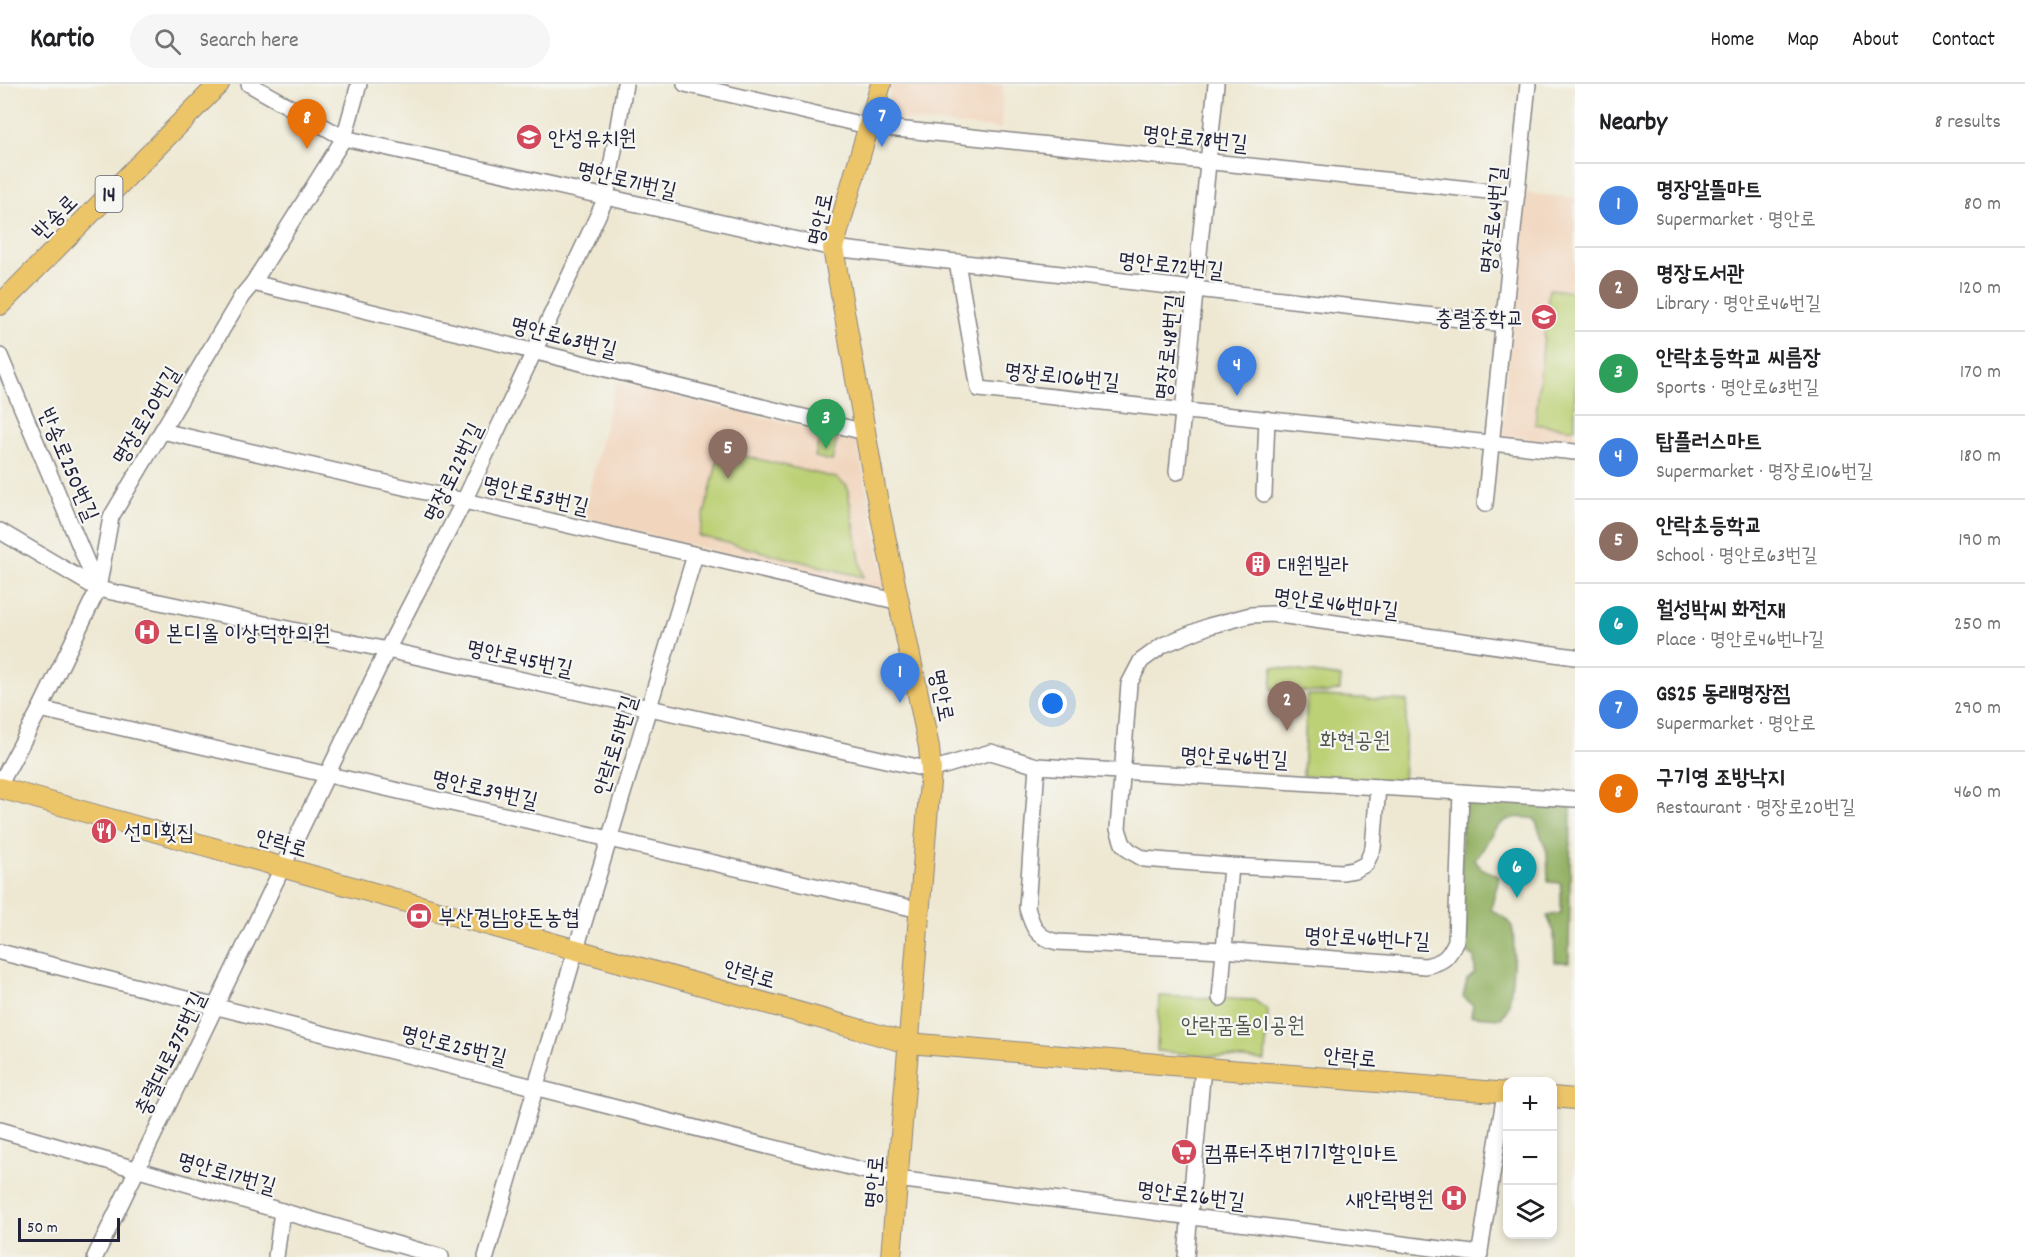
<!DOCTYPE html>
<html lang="en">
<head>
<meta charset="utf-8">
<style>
  body { margin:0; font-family:Dekko,"Poor Story",sans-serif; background:#f6f6f6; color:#202124 }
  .controls { position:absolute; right:18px; bottom:18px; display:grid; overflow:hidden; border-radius:12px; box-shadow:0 3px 9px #0003 }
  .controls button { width:54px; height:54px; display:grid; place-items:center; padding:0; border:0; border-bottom:2px solid #e0e0e0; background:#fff; color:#202124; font:30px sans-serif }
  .scale { position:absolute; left:18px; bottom:15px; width:102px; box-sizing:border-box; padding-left:6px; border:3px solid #22223b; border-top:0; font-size:16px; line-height:21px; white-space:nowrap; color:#22223b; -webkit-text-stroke:4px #f6f6f2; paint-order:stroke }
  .you { position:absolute; left:1053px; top:620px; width:21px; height:21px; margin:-15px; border:4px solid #fff; border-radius:50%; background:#1a73e8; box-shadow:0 0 0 9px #1a73e833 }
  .badge { display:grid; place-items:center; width:39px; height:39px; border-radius:50%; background:#0b8043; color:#fff; font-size:20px; font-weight:700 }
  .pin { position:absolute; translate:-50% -50px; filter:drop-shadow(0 2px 3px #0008) }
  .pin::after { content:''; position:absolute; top:32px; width:21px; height:18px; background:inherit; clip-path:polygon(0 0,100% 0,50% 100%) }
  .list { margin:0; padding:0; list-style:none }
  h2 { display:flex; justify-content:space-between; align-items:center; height:78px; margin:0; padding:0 24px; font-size:26px }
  h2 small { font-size:20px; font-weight:400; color:#757577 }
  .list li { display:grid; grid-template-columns:39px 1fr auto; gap:18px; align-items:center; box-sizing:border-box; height:84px; padding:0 24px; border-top:2px solid #e0e0e0 }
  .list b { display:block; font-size:22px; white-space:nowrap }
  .list p { margin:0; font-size:20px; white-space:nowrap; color:#757577 }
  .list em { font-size:20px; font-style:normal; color:#757577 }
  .icon { flex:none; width:33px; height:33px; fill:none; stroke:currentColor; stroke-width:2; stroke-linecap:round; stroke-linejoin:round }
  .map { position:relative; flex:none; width:1575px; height:1173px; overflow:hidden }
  header { display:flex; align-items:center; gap:36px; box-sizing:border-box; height:84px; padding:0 30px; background:#fff; border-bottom:2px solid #e0e0e0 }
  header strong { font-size:28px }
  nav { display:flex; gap:33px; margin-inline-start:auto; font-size:21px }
  .search { width:420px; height:54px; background:#f6f6f6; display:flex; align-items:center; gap:15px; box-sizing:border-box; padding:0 21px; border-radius:33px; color:#757577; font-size:22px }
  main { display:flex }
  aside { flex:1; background:#fff }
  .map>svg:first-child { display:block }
  .built { fill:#f1d5bd }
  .green { fill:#bcd074; stroke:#6f7958; stroke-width:1.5 }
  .forest { fill:#95b266; stroke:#5c6a50; stroke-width:1.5 }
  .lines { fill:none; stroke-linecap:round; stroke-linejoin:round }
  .minor-casing { stroke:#888586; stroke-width:18 }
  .major-casing { stroke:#888586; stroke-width:22 }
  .minor { stroke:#fff; stroke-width:15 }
  .major { stroke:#edc569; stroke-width:20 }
  .labels { text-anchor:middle; stroke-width:4.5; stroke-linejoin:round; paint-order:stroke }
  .shield { fill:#f6f6f2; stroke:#626272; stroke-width:1.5 }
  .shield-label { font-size:21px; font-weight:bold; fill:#22223b }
  .poi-label { font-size:22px; fill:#22223b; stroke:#f6f6f2; text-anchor:start }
  .street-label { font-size:22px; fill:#22223b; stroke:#f6f6f2 }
  .park-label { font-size:22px; fill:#50564c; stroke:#f6f6f2 }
</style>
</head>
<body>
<header>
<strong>Kartio</strong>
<div class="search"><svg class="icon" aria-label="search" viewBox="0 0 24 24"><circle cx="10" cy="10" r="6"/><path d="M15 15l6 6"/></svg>Search here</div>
<nav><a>Home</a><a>Map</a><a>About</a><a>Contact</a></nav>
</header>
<main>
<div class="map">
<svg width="1575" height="1173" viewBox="0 0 1575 1173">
  <rect width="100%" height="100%" fill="#f6f6f2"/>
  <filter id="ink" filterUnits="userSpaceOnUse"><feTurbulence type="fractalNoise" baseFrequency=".0167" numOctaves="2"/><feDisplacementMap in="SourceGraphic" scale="12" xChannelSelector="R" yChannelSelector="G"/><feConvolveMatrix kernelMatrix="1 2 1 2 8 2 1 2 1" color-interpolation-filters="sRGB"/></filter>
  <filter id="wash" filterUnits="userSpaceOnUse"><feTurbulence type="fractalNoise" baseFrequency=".008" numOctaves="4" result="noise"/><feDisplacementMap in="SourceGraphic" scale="24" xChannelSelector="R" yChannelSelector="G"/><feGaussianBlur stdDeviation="1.35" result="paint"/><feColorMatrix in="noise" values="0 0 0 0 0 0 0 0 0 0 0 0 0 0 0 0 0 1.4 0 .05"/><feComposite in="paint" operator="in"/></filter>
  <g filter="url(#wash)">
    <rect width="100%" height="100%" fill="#eee8d2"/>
    <!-- built -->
    <g class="built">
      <polygon points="892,0 1003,0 1001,45 884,34"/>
      <polygon points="1526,109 1575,114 1575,359 1501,352"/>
      <polygon points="616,298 857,356 886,501 879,508 582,434"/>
    </g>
    <!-- green -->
    <g class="green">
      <polygon points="1549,205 1575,208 1575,345 1535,340"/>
      <polygon points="820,352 837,356 832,377 815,373"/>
      <polygon points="720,366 836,394 847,402 863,493 699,452"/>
      <polygon points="1273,583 1341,593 1340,606 1328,609 1271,605"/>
      <polygon points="1307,611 1407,617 1403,698 1303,692"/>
      <polygon points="1159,912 1254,916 1268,926 1265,977 1157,967"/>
    </g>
    <!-- forest -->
    <path class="forest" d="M1463 711 1556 718 1571 723 1569 878H1555L1554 848 1547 832 1561 829V799L1548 798 1547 768 1535 735C1510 729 1498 737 1486 760 1482 766 1481 771 1475 775 1479 787 1490 786 1499 793L1491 825C1498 832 1509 833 1512 843 1516 855 1512 909 1508 922 1507 927 1504 930 1501 934L1471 932 1473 921 1463 913 1467 896 1475 889 1474 872 1459 865Z"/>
  </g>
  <g filter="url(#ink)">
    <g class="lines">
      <!-- minor casing -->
      <g class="minor-casing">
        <g id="minor">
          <polyline points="249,0 344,54 833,164 1504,240"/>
          <polyline points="685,0 868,42 1517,110"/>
          <polyline points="957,178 979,305 1575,368"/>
          <polyline points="253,199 865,348"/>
          <polyline points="0,272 98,505"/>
          <polyline points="162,347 900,518"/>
          <polyline points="1177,388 1216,0"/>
          <polyline points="1264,410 1267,335"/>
          <polyline points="1485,420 1528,0"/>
          <polyline points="0,447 98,505 387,566 931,686 991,668 1037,682 1575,715"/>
          <polyline points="40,625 920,826"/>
          <path d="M1037 682 1027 824C1033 844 1036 853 1057 858L1223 866 1425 882C1444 878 1448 874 1456 857L1461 708"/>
          <polyline points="0,700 40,625 98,505 111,433 242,212 253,199 344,54 359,0"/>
          <polyline points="1378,703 1373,764 1366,780 1354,786 1342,788 1231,782 1144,775 1130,767 1123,760 1118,745 1129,600 1141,577 1163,561 1209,542 1251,531 1272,530 1575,573"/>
          <polyline points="0,868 897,1095 1480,1170"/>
          <polyline points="1220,914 1231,782"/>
          <polyline points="0,1046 441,1173"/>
          <polyline points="95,1173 387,566 464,417 606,114 625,0"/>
          <polyline points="276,1173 282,1127"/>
          <polyline points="486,1173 576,865 695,471"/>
          <polyline points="1186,1173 1203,983"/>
          <polyline points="1479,1173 1505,1009"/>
        </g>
      </g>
      <!-- major casing -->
      <g class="major-casing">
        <g id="major">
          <polyline points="881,0 833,164 875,404 929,663 931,686 891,1173"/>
          <polyline points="0,221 219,0"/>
          <polyline points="0,704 908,959 1508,1009"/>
          <polyline points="1552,1013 1575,1015"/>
        </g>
      </g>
      <!-- minor -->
      <use href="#minor" class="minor"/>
      <!-- major -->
      <use href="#major" class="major"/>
    </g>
  </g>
  <!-- icons -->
  <defs>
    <g id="school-disc" transform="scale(1.35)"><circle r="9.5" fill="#d1495b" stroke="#f6f6f2"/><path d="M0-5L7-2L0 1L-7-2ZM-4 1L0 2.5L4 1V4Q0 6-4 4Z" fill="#fff"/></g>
    <g id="building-disc" transform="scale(1.35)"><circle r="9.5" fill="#d1495b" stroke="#f6f6f2"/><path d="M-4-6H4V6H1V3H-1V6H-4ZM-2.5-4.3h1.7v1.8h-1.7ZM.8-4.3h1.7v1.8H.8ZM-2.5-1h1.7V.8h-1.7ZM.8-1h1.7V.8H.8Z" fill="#fff"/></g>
    <g id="hospital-disc" transform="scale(1.35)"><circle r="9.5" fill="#d1495b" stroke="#f6f6f2"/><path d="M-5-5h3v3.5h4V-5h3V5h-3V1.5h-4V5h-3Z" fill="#fff"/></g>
    <g id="restaurant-disc" transform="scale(1.35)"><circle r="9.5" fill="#d1495b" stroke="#f6f6f2"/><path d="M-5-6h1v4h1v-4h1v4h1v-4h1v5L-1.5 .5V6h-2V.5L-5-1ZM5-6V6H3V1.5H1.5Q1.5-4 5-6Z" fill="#fff"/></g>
    <g id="bank-disc" transform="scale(1.35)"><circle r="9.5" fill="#d1495b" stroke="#f6f6f2"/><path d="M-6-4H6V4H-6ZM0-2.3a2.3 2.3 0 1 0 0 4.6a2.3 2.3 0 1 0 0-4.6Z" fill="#fff"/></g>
    <g id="supermarket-disc" transform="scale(1.35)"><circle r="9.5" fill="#d1495b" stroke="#f6f6f2"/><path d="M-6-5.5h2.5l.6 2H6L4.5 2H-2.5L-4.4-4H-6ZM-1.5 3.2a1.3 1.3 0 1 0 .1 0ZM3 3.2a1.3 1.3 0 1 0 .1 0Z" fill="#fff"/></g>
  </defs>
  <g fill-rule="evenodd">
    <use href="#school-disc" x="529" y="53"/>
    <use href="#school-disc" x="1544" y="233"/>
    <use href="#building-disc" x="1258" y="480"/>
    <use href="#hospital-disc" x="147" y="548"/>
    <use href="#restaurant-disc" x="104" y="747"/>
    <use href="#bank-disc" x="419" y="832"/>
    <use href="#supermarket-disc" x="1184" y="1068"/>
    <use href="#hospital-disc" x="1454" y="1114"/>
  </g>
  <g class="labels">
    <!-- shield labels -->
    <rect class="shield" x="95.5" y="92" width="27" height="36" rx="4.5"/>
    <g class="shield-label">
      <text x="109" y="117">14</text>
    </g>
    <!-- poi labels -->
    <g class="poi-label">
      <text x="548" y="61">안성유치원</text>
      <text x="1524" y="241" text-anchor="end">충렬중학교</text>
      <text x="1278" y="488">대원빌라</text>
      <text x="166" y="556">본디올 이상덕한의원</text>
      <text x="124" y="755">선미횟집</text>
      <text x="438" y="840">부산경남양돈농협</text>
      <text x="1204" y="1076">컴퓨터주변기기할인마트</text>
      <text x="1434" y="1122" text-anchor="end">새안락병원</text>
    </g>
    <!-- street labels -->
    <g class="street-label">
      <text transform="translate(1195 53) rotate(6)" y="8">명안로78번길</text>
      <text transform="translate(627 95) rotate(13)" y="8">명안로71번길</text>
      <text transform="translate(54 132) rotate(-45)" y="8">반송로</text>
      <text transform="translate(819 135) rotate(-78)" y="8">명안로</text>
      <text transform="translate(1492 136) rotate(-84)" y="8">명장로64번길</text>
      <text transform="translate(1171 180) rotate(6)" y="8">명안로72번길</text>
      <text transform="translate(564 252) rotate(14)" y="8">명안로63번길</text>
      <text transform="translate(1167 263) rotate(-84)" y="8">명장로48번길</text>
      <text transform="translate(1062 291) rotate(6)" y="8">명장로106번길</text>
      <text transform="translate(145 331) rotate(-59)" y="8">명장로20번길</text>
      <text transform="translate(70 380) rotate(67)" y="8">반송로250번길</text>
      <text transform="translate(452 388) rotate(-64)" y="8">명장로22번길</text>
      <text transform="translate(536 410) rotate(13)" y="8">명안로53번길</text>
      <text transform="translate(1336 518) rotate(7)" y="8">명안로46번마길</text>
      <text transform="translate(520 573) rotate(12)" y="8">명안로45번길</text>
      <text transform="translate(943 611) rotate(79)" y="8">명안로</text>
      <text transform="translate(614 661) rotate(-73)" y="8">안락로51번길</text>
      <text transform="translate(1234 672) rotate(3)" y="8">명안로46번길</text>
      <text transform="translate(485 704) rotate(13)" y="8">명안로39번길</text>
      <text transform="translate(282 758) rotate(16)" y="8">안락로</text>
      <text transform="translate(1367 853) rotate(3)" y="8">명안로46번나길</text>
      <text transform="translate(750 889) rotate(16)" y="8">안락로</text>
      <text transform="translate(454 960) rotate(14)" y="8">명안로25번길</text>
      <text transform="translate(169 969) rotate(-64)" y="8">충렬대로375번길</text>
      <text transform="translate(1350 972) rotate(5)" y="8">안락로</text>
      <text transform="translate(227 1088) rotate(16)" y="8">명안로17번길</text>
      <text transform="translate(873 1098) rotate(-85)" y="8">명안로</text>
      <text transform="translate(1191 1110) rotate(7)" y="8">명안로26번길</text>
    </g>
    <!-- park labels -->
    <g class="park-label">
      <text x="1355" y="663">화현공원</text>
      <text x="1243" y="948">안락꿈돌이공원</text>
    </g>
  </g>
</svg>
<div class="controls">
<button>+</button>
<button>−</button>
<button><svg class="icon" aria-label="layers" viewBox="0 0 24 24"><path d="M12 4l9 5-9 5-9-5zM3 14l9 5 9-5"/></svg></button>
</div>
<div class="scale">50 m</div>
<div class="you"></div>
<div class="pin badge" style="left:900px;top:619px;background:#3f7fe0">1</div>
<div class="pin badge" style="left:1287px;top:647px;background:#8d6e63">2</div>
<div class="pin badge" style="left:826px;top:365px;background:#2e9e5b">3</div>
<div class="pin badge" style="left:1237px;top:312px;background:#3f7fe0">4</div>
<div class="pin badge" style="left:728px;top:395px;background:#8d6e63">5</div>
<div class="pin badge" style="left:1517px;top:814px;background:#0f9aa8">6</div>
<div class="pin badge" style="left:882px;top:63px;background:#3f7fe0">7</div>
<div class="pin badge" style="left:307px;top:65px;background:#e8710a">8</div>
</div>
<aside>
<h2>Nearby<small>8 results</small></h2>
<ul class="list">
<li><span class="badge" style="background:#3f7fe0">1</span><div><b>명장알뜰마트</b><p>Supermarket · 명안로</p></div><em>80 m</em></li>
<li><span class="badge" style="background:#8d6e63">2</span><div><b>명장도서관</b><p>Library · 명안로46번길</p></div><em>120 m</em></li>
<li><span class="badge" style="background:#2e9e5b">3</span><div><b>안락초등학교 씨름장</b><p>Sports · 명안로63번길</p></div><em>170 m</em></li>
<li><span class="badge" style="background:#3f7fe0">4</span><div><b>탑플러스마트</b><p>Supermarket · 명장로106번길</p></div><em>180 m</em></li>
<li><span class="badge" style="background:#8d6e63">5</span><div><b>안락초등학교</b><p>School · 명안로63번길</p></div><em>190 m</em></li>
<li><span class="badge" style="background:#0f9aa8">6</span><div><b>월성박씨 화전재</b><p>Place · 명안로46번나길</p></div><em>250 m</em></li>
<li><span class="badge" style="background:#3f7fe0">7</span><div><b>GS25 동래명장점</b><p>Supermarket · 명안로</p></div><em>290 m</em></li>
<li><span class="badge" style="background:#e8710a">8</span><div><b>구기영 조방낙지</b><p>Restaurant · 명장로20번길</p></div><em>460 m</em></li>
</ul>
</aside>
</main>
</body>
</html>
